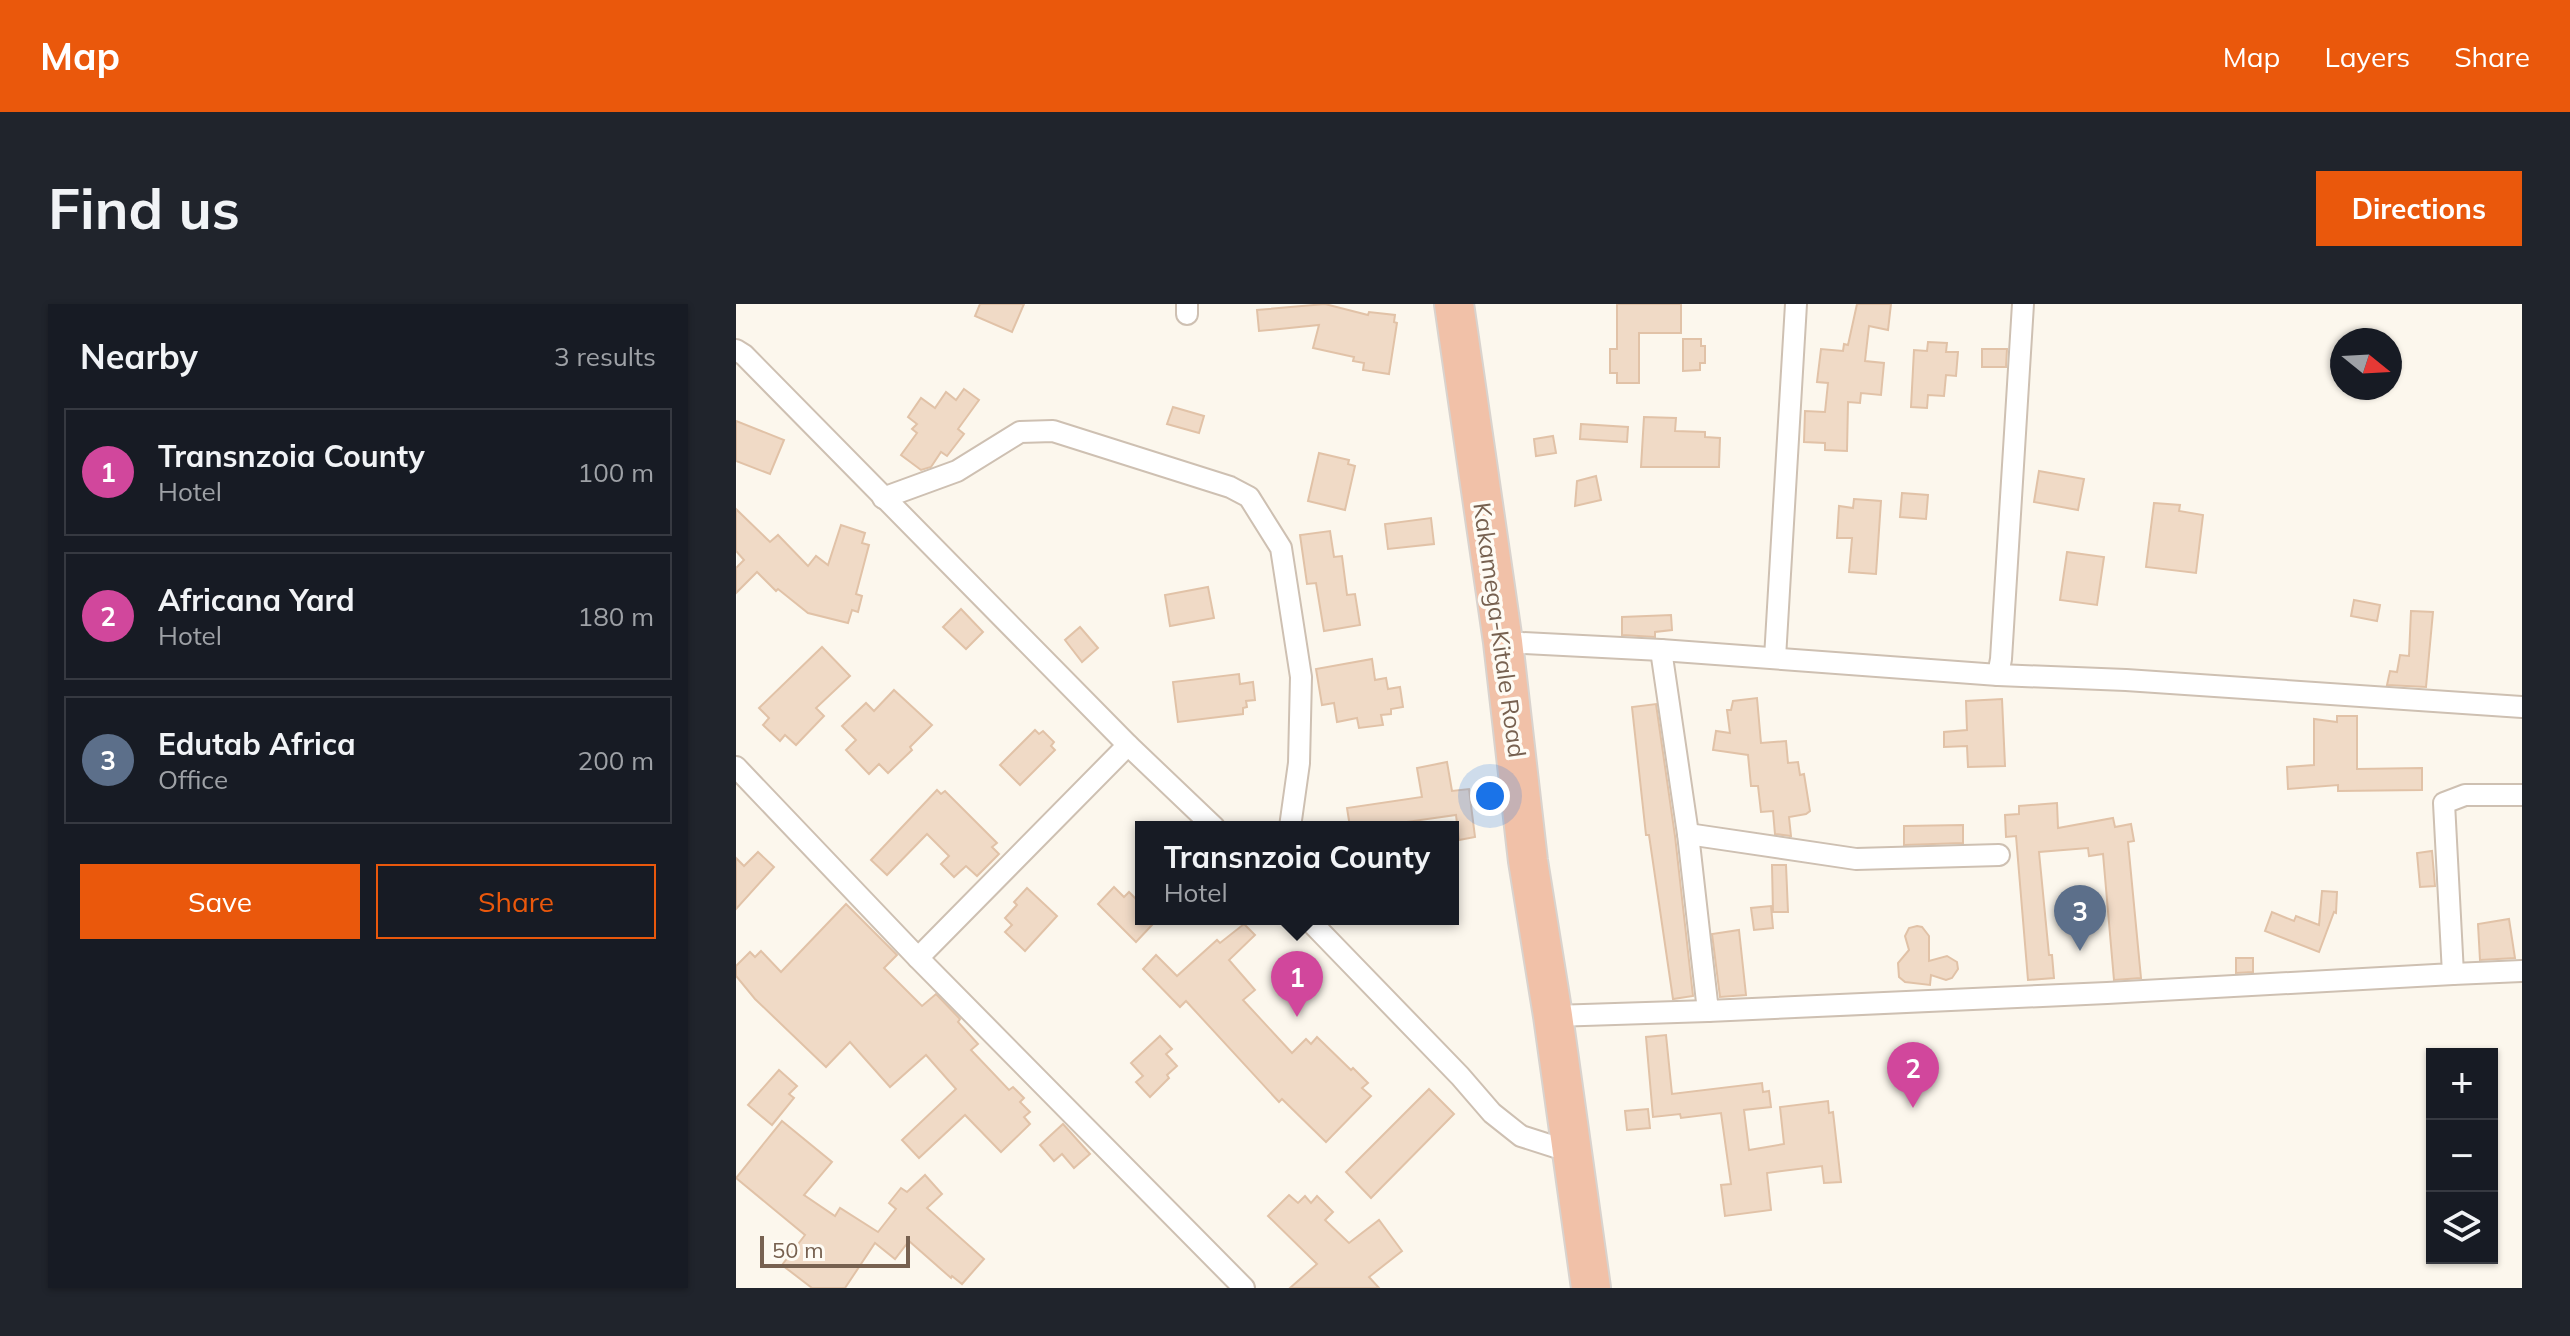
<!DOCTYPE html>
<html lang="en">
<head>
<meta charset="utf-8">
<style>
  body { margin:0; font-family:Mulish,sans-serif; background:#20242c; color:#f1f3f6 }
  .controls { position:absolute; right:24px; bottom:24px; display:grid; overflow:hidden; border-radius:0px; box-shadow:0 2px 6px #0004 }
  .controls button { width:72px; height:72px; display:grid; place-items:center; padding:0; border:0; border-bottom:2px solid #363941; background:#171b24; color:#f1f3f6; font:40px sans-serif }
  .compass { position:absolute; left:1594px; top:24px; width:72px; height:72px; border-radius:50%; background:#171b24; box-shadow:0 2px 6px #0004; rotate:108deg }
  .scale { position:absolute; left:24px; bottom:20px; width:150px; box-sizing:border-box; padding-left:8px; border:4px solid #776150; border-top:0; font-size:22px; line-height:28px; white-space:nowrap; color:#776150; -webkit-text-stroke:6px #fefbf4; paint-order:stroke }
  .you { position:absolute; left:754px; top:492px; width:28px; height:28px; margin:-20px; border:6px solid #fff; border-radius:50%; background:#1a73e8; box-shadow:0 0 0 12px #1a73e833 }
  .badge { display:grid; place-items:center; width:52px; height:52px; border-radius:50%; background:#ea580c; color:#fff; font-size:26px; font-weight:700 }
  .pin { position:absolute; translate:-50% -66px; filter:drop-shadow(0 2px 4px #0008) }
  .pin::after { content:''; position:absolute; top:42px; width:28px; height:24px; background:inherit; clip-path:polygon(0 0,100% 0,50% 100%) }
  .popup { position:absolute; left:399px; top:517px; width:324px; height:104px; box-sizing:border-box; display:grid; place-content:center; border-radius:0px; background:#171b24; filter:drop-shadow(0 2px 6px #0005); font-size:26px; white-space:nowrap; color:#9ea1a6 }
  .popup b { font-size:30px; color:#f1f3f6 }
  .popup::after { content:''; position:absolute; left:50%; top:100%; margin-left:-16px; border:16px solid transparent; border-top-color:#171b24 }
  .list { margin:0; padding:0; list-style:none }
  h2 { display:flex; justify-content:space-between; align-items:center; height:104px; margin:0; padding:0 32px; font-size:34px }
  h2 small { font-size:26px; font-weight:400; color:#9ea1a6 }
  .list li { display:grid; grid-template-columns:52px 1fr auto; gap:24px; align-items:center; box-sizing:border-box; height:128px; margin:0 16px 16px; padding:0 16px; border:2px solid #363941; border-radius:0px }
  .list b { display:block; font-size:30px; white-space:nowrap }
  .list p { margin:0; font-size:26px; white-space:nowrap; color:#9ea1a6 }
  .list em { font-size:26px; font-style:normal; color:#9ea1a6 }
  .actions { display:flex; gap:16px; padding:24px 32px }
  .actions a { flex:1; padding:18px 0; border:2px solid #ea580c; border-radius:0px; text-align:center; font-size:28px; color:#ea580c }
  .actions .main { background:#ea580c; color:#fff }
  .icon { flex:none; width:44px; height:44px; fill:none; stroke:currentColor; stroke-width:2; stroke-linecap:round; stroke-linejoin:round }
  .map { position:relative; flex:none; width:1786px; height:984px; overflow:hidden; border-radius:0px }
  header { display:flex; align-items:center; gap:48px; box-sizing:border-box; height:112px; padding:0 40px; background:#ea580c; color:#fff }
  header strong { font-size:38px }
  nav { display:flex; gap:44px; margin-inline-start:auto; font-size:28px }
  .intro { display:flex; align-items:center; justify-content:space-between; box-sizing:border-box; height:192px; padding:0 48px }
  h1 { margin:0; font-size:56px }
  .button { padding:20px 36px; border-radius:0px; background:#ea580c; color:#fff; font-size:28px; font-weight:700 }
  main { display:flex; gap:48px; padding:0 48px }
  aside { flex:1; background:#171b24; border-radius:0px; box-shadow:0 2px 6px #0004 }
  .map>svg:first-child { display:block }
  .building { fill:#f0dac6; stroke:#e1c2a7; stroke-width:2 }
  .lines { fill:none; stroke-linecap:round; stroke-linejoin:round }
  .street-casing { stroke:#cec0b2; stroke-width:24 }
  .highway-casing { stroke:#d9d3ce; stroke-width:42 }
  .street { stroke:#fff; stroke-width:20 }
  .highway { stroke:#f1c1a8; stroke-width:38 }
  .labels { text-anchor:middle; stroke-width:7; stroke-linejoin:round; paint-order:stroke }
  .street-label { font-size:24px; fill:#776150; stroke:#fefbf4 }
</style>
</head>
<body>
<header>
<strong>Map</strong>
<nav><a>Map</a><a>Layers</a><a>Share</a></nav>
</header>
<div class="intro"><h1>Find us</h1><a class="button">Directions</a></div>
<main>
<aside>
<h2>Nearby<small>3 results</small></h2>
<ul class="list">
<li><span class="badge" style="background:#d1479c">1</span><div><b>Transnzoia County</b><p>Hotel</p></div><em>100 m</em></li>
<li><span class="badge" style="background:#d1479c">2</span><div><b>Africana Yard</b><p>Hotel</p></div><em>180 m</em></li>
<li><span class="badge" style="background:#5c6f8a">3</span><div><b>Edutab Africa</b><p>Office</p></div><em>200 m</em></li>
</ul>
<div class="actions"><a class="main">Save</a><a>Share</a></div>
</aside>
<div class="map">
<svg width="1786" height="984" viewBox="0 0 1786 984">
  <rect width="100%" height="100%" fill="#fcf7ed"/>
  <!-- building -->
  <g class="building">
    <polygon points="244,0 288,0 276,28 239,12"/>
    <polygon points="589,0 632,11 633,8 659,11 658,18 661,19 653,70 627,66 628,59 617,57 618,53 577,44 583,21 523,27 521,6"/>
    <polygon points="881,0 945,0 945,29 903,29 903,79 881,79 881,69 874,69 874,45 881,45"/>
    <polygon points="1121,0 1155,0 1152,26 1133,22 1129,57 1148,59 1145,91 1125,89 1124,99 1112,98 1111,147 1089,146 1089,139 1068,138 1069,107 1089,108 1092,79 1081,78 1085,45 1107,47 1108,40 1112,41"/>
    <polygon points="947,35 965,35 965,42 969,42 969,59 964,59 964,66 947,67"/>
    <polygon points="1192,38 1211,39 1210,48 1222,48 1220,72 1210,71 1208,92 1192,91 1191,104 1175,103 1178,46 1191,47"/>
    <polygon points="1246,45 1271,45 1270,63 1246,63"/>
    <polygon points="228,85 243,96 222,125 228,130 211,152 205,148 195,163 185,166 165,151 181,129 176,125 181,120 172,113 185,94 199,104 210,88 220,96"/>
    <polygon points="437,103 468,112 463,129 431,120"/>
    <polygon points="908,113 940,114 939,127 969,128 969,133 984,134 983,163 905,163"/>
    <polygon points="0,117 48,136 34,170 0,157"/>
    <polygon points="845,120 892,123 891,138 844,135"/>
    <polygon points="817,132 820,149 800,152 798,135"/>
    <polygon points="583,149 613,156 612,160 619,162 609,206 572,197"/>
    <polygon points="1303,167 1348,175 1342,206 1298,198"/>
    <polygon points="860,172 865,196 839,202 841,177"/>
    <polygon points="1166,189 1192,191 1190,215 1164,213"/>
    <polygon points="1118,195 1145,197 1140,270 1113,268 1116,234 1101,234 1103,202 1117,204"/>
    <polygon points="1418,199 1444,201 1443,207 1467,211 1460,269 1410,263"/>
    <polygon points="0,205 34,238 42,231 72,262 80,252 92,261 105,221 129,229 126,239 133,241 120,290 126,292 122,308 116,306 112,319 72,309 42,285 40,287 21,268 0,289 0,264 8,256 0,247"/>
    <polygon points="695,214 698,240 652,245 649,220"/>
    <polygon points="594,227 598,253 606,252 611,291 619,290 624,321 588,327 580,279 571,280 564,231"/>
    <polygon points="1331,248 1368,253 1361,301 1324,296"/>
    <polygon points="472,283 478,314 434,322 429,291"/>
    <polygon points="1618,296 1644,301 1641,317 1615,312"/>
    <polygon points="225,305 247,328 230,345 207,323"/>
    <polygon points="1675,307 1697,308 1690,383 1651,381 1654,367 1661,368 1664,351 1673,352"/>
    <polygon points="935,311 936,326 919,328 919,333 886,331 886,313"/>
    <polygon points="344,323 362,344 346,358 329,336"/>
    <polygon points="86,343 114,372 80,404 88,412 60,441 49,431 44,437 27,421 33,414 23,404"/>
    <polygon points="636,355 639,376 650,374 652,385 664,383 667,403 655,405 655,410 645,411 647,421 623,424 621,414 601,418 598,399 586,401 580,365"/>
    <polygon points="503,370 504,380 517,378 519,396 510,397 511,403 507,404 507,410 442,418 437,378"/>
    <polygon points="158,386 196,421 174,443 176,446 152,469 143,460 133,470 110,446 120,436 106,422 130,399 138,407"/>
    <polygon points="1021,394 1025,439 1050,437 1052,459 1062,458 1064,471 1068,470 1074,507 1070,510 1053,513 1055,532 1039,530 1037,507 1025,508 1022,482 1015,482 1012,451 977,446 980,427 994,429 991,406 995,406 997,397"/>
    <polygon points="1266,395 1269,462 1232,463 1231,442 1208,443 1208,428 1231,426 1230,397"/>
    <polygon points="920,400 939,532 957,692 937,695 913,531 910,531 896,403"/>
    <polygon points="1601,412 1621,412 1621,465 1686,464 1686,486 1602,487 1602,481 1552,485 1551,463 1578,461 1578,415 1601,418"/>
    <polygon points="299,426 303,430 307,427 318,438 315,442 319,446 284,481 264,461"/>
    <polygon points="711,458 716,487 733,485 739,533 723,536 720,511 670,518 670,523 614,523 611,504 686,493 681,464"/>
    <polygon points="201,486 205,490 209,487 261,539 256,543 263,550 241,572 230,562 218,573 205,560 213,552 191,530 151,571 135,556"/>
    <polygon points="1321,499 1322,524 1377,514 1379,523 1395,520 1398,537 1392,538 1405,674 1378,676 1367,550 1353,552 1352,544 1303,548 1313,651 1316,651 1318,674 1292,676 1280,532 1270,533 1269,511 1283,510 1283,502"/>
    <polygon points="1227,521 1227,539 1168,541 1168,522"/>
    <polygon points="1696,547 1699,582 1684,583 1681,549"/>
    <polygon points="22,548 38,563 0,605 0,554 8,562"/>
    <polygon points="1036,561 1050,561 1052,608 1037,608"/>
    <polygon points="378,583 388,593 393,588 405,600 405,615 410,615 416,621 400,638 362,600"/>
    <polygon points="291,584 321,612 289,647 269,628 276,621 269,614 281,601 278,598"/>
    <polygon points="1586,587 1601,588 1600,609 1598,608 1583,648 1529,627 1536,608 1558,617 1560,612 1583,621"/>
    <polygon points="110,600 161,651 148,664 186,702 200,690 224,715 222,718 242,740 235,746 273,786 277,783 288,794 284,798 294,808 288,813 294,820 265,848 229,811 183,854 166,836 220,785 190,751 154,783 114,738 90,763 19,695 0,672 0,662 14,648 19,653 25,647 45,668"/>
    <polygon points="1035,602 1037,624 1018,626 1015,604"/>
    <polygon points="1773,615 1779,654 1744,656 1742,620"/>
    <polygon points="508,620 519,631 493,656 519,686 507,696 556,749 570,735 575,740 581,733 615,766 617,764 632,779 626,784 635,792 590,838 546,795 543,798 450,697 444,703 407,665 420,651 441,672 481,636 484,639"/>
    <polygon points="1181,622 1186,623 1193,632 1193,657 1211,652 1221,658 1222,665 1216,674 1210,676 1195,671 1194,681 1169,678 1163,673 1162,659 1173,646 1169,632 1173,624"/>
    <polygon points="1003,626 1010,691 984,693 976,630"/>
    <polygon points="1500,654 1517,654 1517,668 1500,669"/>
    <polygon points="930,731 936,790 1026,779 1027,788 1033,787 1035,803 1008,806 1013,846 1048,840 1044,803 1092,797 1093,809 1097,808 1105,878 1088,879 1086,862 1031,869 1035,906 989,912 985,881 995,880 985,809 945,814 944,810 917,813 910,733"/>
    <polygon points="424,732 436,745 430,750 441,762 431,771 433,774 414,793 400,778 407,772 395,759"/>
    <polygon points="43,766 61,782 53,790 58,794 36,821 12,801"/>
    <polygon points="693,785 718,810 635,894 610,868"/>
    <polygon points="912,805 914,824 891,826 889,807"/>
    <polygon points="46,817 96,858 68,891 99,912 104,904 142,928 160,905 153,899 165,884 171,888 189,871 206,890 191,904 248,955 226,980 216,972 215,974 173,937 159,955 139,939 109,984 76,984 46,961 69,931 0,874"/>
    <polygon points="327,820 354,850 338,864 326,850 318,857 304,841"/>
    <polygon points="553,891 562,899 569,892 575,899 581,892 597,908 589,916 613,939 643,916 666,947 633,973 643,984 554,984 581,960 532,912"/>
  </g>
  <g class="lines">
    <!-- street casing -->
    <g class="street-casing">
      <g id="street">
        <polyline points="451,10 451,0"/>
        <polyline points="0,46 8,51 392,441 478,523"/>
        <polyline points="147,194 221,167 284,128 317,127 494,183 513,193 545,244 565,373 563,459 554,523"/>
        <polyline points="767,338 925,346 1262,371 1265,355 1287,0"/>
        <polyline points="925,346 952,530 972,707 1371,689 1717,670 1708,499 1729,491 1786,491"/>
        <polyline points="1039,354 1060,0"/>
        <polyline points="1262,371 1390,376 1786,403"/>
        <polyline points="0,463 182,654 508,984"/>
        <polyline points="952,530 1120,555 1263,551"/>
        <polyline points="572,615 724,772 756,809 785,832 835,848"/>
        <polyline points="182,654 392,441"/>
        <polyline points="1717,670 1786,667"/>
        <polyline points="817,712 972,707"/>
      </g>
    </g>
    <!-- highway casing -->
    <g class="highway-casing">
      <polyline id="highway" points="718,0 767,338 792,557 817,712 855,984"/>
    </g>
    <!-- street -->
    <use href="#street" class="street"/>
    <!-- highway -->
    <use href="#highway" class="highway"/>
  </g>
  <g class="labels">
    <!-- street labels -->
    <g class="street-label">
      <text transform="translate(763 326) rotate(82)" y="8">Kakamega-Kitale Road</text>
    </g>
  </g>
</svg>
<div class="controls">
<button>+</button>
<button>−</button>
<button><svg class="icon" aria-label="layers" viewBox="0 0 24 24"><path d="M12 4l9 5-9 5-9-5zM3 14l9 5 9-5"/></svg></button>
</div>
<svg class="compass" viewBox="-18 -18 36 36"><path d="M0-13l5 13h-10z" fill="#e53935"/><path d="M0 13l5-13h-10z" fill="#9ea1a6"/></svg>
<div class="scale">50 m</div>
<div class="you"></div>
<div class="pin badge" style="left:561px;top:713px;background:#d1479c">1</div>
<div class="popup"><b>Transnzoia County</b>Hotel</div>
<div class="pin badge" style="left:1177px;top:804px;background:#d1479c">2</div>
<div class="pin badge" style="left:1344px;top:647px;background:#5c6f8a">3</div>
</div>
</main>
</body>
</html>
